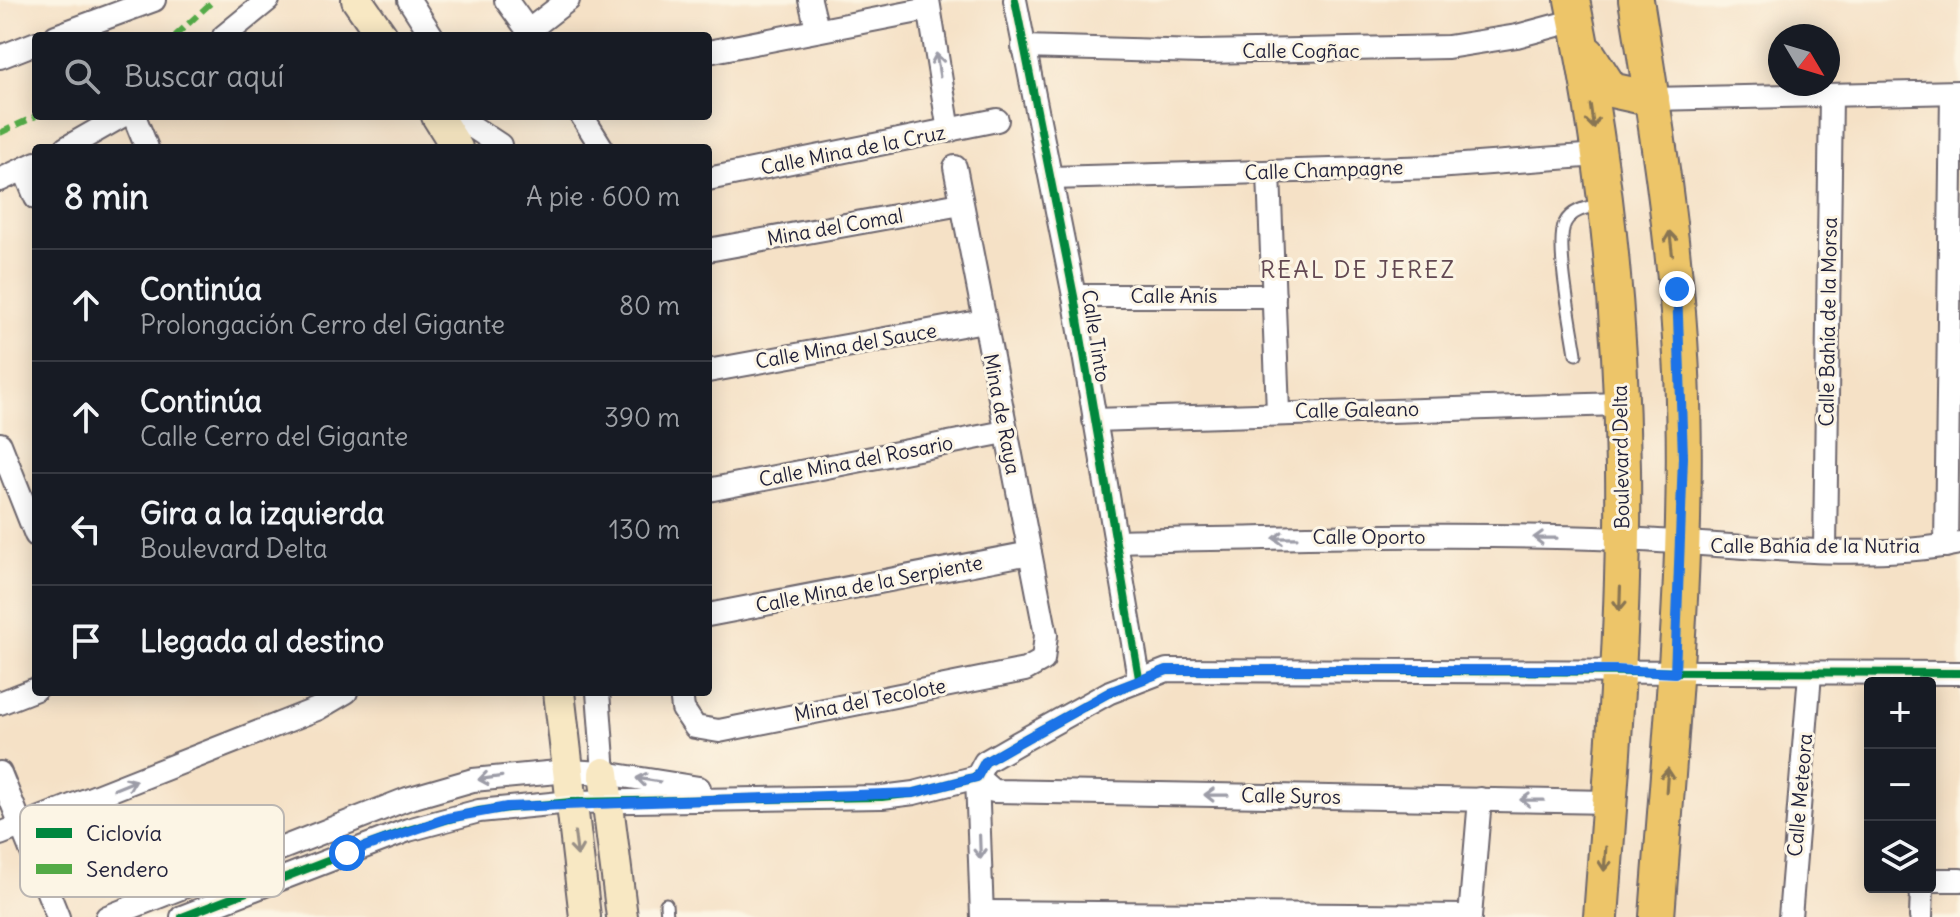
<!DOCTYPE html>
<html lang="es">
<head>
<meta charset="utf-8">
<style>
  body { margin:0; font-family:Delius,sans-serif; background:#20242c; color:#f1f3f6 }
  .controls { position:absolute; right:24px; bottom:24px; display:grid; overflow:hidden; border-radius:8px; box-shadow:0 4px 20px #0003 }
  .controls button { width:72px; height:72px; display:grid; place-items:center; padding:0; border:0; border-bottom:2px solid #363941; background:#171b24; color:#f1f3f6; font:40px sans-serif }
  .compass { position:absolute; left:1768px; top:24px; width:72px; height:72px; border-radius:50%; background:#171b24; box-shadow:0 4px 20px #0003; rotate:128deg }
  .stop { position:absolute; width:24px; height:24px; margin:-18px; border:6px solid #1a73e8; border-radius:50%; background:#fff }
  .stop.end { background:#1a73e8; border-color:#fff; box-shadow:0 2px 8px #0008 }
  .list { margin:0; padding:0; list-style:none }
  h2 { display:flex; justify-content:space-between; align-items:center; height:104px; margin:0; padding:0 32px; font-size:34px }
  h2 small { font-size:26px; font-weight:400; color:#9ea1a6 }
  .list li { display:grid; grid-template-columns:52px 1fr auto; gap:24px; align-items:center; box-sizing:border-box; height:112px; padding:0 32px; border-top:2px solid #363941 }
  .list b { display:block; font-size:30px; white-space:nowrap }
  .list p { margin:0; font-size:26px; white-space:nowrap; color:#9ea1a6 }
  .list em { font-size:26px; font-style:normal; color:#9ea1a6 }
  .icon { flex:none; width:44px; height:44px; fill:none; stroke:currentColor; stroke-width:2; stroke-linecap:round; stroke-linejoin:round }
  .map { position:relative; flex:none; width:1960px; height:917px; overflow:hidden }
  .search { position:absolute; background:#171b24; box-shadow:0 4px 20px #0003; left:32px; top:32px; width:680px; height:88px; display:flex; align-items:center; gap:20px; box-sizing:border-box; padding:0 28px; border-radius:8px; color:#9ea1a6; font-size:30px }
  .panel { position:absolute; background:#171b24; box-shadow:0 4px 20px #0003; left:32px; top:144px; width:680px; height:552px; border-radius:8px }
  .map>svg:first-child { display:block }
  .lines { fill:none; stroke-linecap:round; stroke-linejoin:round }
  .lane-casing { stroke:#6c656c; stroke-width:15 }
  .street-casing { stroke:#6c656c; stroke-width:26 }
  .secondary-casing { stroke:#6c656c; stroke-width:34 }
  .primary-casing { stroke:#6c656c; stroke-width:38 }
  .lane { stroke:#fff; stroke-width:11 }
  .street { stroke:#fff; stroke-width:22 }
  .secondary { stroke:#f8e8c3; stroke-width:30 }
  .primary { stroke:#edc569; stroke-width:34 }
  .quiet { stroke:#53aa46; stroke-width:6; stroke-dasharray:12 6; stroke-linecap:butt }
  .cycleway-casing { stroke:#fcf5e5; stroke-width:13 }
  .cycleway { stroke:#00873e; stroke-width:8 }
  .oneway { stroke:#9c9ca7 }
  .oneway2 { stroke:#887452 }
  .oneway3 { stroke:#988f86 }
  .route { stroke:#1a73e8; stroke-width:10 }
  .labels { text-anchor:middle; stroke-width:6; stroke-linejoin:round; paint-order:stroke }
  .street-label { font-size:20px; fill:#22223b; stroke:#fcf5e5 }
  .quarter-label { font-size:24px; letter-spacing:2px; fill:#644953; stroke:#fcf5e5 }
  .key { fill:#fcf5e5; stroke:#bbb6b2; stroke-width:2 }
  .key-label { font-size:22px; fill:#22223b }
</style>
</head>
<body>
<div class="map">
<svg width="1960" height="917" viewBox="0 0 1960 917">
  <rect width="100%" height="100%" fill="#fcf5e5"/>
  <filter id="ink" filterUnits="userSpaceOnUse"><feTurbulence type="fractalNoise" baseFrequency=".0125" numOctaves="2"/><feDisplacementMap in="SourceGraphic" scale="16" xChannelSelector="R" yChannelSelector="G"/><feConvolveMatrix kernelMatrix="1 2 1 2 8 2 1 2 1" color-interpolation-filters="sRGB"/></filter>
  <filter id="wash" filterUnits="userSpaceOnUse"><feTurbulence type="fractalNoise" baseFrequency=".006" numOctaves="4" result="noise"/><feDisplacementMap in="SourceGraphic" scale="32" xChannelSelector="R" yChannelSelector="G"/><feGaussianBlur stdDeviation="1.8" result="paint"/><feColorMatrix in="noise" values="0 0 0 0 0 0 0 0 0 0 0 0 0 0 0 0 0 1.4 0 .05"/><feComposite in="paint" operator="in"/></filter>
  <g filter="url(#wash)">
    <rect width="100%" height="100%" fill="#f5e1c6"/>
  </g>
  <g filter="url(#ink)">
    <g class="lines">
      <!-- lane casing -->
      <g class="lane-casing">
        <g id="lane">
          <path d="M1576 354C1572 327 1555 243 1565 223 1572 209 1590 207 1603 204"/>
          <polyline points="666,904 667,917"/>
        </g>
      </g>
      <!-- street casing -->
      <g class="street-casing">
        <g id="street">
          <polyline points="409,0 432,36"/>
          <polyline points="506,0 532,36"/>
          <polyline points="810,0 817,29"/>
          <polyline points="928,0 949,131"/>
          <polyline points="1015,0 1074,296 1139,678"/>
          <polyline points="528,31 568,0"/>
          <polyline points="56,36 154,0"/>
          <polyline points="224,36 268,0"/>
          <polyline points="1023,47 1201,52 1448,47 1517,36 1576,20"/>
          <polyline points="708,52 929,9"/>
          <polyline points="0,57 36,43"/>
          <polyline points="1652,99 1960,92"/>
          <polyline points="134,116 147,148"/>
          <polyline points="456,116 500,145"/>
          <polyline points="582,116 602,148"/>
          <polyline points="66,148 122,116"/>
          <polyline points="24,169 36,198"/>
          <polyline points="1269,173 1278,412"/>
          <polyline points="1051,178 1436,167 1598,155"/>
          <polyline points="708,179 997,120"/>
          <polyline points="0,180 36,163"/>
          <polyline points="708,250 961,204"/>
          <polyline points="1074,296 1274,296"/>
          <polyline points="708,371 984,321"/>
          <polyline points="1094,420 1620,404"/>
          <polyline points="0,444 36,535"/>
          <polyline points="708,490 1005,432"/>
          <path d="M1116 541C1284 538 1452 532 1620 539 1728 543 1854 563 1960 543"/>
          <polyline points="1946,546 1952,93"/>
          <polyline points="1825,549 1831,95"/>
          <polyline points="708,615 1030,553"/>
          <polyline points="598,692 604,773"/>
          <polyline points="681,692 683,709 695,727 719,731 1025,670 1043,660 1046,635 955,167"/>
          <polyline points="0,703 36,689"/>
          <polyline points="0,773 58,917"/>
          <polyline points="977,777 993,791 1610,802"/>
          <polyline points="977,777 982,917"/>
          <polyline points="0,834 317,709 346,692"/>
          <polyline points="1930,880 1960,880"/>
          <polyline points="982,912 1470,916"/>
          <polyline points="107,917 407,799 473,780 568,771 604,773 699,788"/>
          <polyline points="182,917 408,830 479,811 571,802 882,797 914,793 977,777 985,762 1018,743 1110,692 1167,670 1960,673"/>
          <polyline points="1470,917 1480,799"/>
          <polyline points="1790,917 1810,674"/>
          <polyline points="1921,917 1922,887"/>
        </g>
      </g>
      <!-- secondary casing -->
      <g class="secondary-casing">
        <g id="secondary">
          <polyline points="357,0 382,36"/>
          <polyline points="437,116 457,148"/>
          <polyline points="559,692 585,917"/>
          <polyline points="604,773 622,917"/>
        </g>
      </g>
      <!-- primary casing -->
      <g class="primary-casing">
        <g id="primary">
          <path d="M1572 0C1604 153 1621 313 1623 469 1625 619 1612 768 1601 917"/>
          <path d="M1636 0C1656 123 1676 248 1682 373 1690 553 1670 737 1657 917"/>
          <polyline points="1588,54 1611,90 1652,99"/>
        </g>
      </g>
      <!-- lane -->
      <use href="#lane" class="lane"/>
      <!-- street -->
      <use href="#street" class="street"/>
      <!-- secondary -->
      <use href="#secondary" class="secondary"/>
      <!-- primary -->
      <use href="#primary" class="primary"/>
      <!-- quiet -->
      <g class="quiet">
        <polyline points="175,36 214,0"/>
        <polyline points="0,133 36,116"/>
      </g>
      <!-- cycleway casing -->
      <g class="cycleway-casing">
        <g id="cycleway">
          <polyline points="1015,0 1074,296 1139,678"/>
          <polyline points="182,917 408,830 479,811 571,802 882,797 914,793 977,777 985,762 1018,743 1110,692 1167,670 1960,673"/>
        </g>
      </g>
      <!-- cycleway -->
      <use href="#cycleway" class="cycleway"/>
    </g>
    <!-- one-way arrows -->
    <defs><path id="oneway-shaft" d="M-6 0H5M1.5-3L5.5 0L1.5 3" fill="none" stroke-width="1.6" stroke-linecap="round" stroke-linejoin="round" transform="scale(2)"/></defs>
    <g class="oneway">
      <use href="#oneway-shaft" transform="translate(938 65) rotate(-99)"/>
      <use href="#oneway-shaft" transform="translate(1285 538) rotate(179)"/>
      <use href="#oneway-shaft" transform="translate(1545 538) rotate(-179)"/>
      <use href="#oneway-shaft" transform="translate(490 778) rotate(172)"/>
      <use href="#oneway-shaft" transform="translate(648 780) rotate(-171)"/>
      <use href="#oneway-shaft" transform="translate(125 785) rotate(-22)"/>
      <use href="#oneway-shaft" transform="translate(1216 795) rotate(-179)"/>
      <use href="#oneway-shaft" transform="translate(1532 800) rotate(-179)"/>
      <use href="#oneway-shaft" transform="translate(980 847) rotate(88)"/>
    </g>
    <g class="oneway2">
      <use href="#oneway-shaft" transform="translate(1592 117) rotate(82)"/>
      <use href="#oneway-shaft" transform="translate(1671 243) rotate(-97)"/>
      <use href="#oneway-shaft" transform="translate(1620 599) rotate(92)"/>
      <use href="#oneway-shaft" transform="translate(1667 780) rotate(-86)"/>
      <use href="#oneway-shaft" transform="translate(1605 859) rotate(94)"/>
    </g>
    <use class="oneway3" href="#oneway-shaft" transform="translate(576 844) rotate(83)"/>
  </g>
  <g class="lines" filter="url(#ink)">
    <!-- route -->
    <polyline class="route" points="347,853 448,818 507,807 914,793 977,777 985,762 1018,743 1110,692 1167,670 1617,670 1675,673 1683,457 1677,289"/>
  </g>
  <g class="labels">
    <!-- street labels -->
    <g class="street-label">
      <text x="1301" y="58">Calle Cogñac</text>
      <text transform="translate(853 150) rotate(-11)" y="7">Calle Mina de la Cruz</text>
      <text transform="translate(1324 170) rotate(-2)" y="7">Calle Champagne</text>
      <text transform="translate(835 227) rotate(-10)" y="7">Mina del Comal</text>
      <text x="1174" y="303">Calle Anís</text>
      <text transform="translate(1828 322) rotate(-89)" y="7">Calle Bahía de la Morsa</text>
      <text transform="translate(1096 336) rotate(81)" y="7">Calle Tinto</text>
      <text transform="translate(846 346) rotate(-10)" y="7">Calle Mina del Sauce</text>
      <text transform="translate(1357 410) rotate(-1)" y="7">Calle Galeano</text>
      <text transform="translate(1002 414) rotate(79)" y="7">Mina de Raya</text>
      <text transform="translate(1621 457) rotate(-91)" y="7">Boulevard Delta</text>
      <text transform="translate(856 461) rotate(-11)" y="7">Calle Mina del Rosario</text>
      <text x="1369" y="544">Calle Oporto</text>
      <text x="1815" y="553">Calle Bahía de la Nutria</text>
      <text transform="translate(869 584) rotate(-11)" y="7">Calle Mina de la Serpiente</text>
      <text transform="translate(870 700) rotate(-11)" y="7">Mina del Tecolote</text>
      <text transform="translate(1800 795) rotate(-85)" y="7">Calle Meteora</text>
      <text transform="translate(1291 796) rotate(1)" y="7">Calle Syros</text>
    </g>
    <!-- quarter labels -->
    <g class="quarter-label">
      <text x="1358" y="278">REAL DE JEREZ</text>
    </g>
  </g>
  <!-- legend -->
  <rect x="20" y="805" width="264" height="92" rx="12" class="key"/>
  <rect x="36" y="828" width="36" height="10" fill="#00873e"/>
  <rect x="36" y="864" width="36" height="10" fill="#53aa46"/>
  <g class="key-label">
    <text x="86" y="841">Ciclovía</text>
    <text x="86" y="877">Sendero</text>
  </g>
</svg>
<div class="controls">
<button>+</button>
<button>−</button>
<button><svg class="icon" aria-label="layers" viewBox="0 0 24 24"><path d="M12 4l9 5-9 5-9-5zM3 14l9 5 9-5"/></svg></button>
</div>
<svg class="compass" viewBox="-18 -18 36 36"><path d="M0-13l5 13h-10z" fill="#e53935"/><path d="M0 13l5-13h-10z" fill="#9ea1a6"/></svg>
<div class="stop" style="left:347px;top:853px"></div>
<div class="stop end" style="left:1677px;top:289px"></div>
<div class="search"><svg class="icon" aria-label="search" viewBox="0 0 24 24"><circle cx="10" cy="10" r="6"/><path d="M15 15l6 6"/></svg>Buscar aquí</div>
<section class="panel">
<h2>8 min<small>A pie · 600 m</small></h2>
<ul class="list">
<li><svg class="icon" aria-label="ahead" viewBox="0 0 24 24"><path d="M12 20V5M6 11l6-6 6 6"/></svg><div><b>Continúa</b><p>Prolongación Cerro del Gigante</p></div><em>80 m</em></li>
<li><svg class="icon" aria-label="ahead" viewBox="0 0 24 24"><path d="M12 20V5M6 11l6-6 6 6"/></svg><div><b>Continúa</b><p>Calle Cerro del Gigante</p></div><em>390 m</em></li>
<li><svg class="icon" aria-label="left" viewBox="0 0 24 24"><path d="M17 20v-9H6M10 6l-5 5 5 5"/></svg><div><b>Gira a la izquierda</b><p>Boulevard Delta</p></div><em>130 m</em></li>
<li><svg class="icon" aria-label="arrive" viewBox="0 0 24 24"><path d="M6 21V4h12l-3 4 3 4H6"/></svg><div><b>Llegada al destino</b></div></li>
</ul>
</section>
</div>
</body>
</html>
